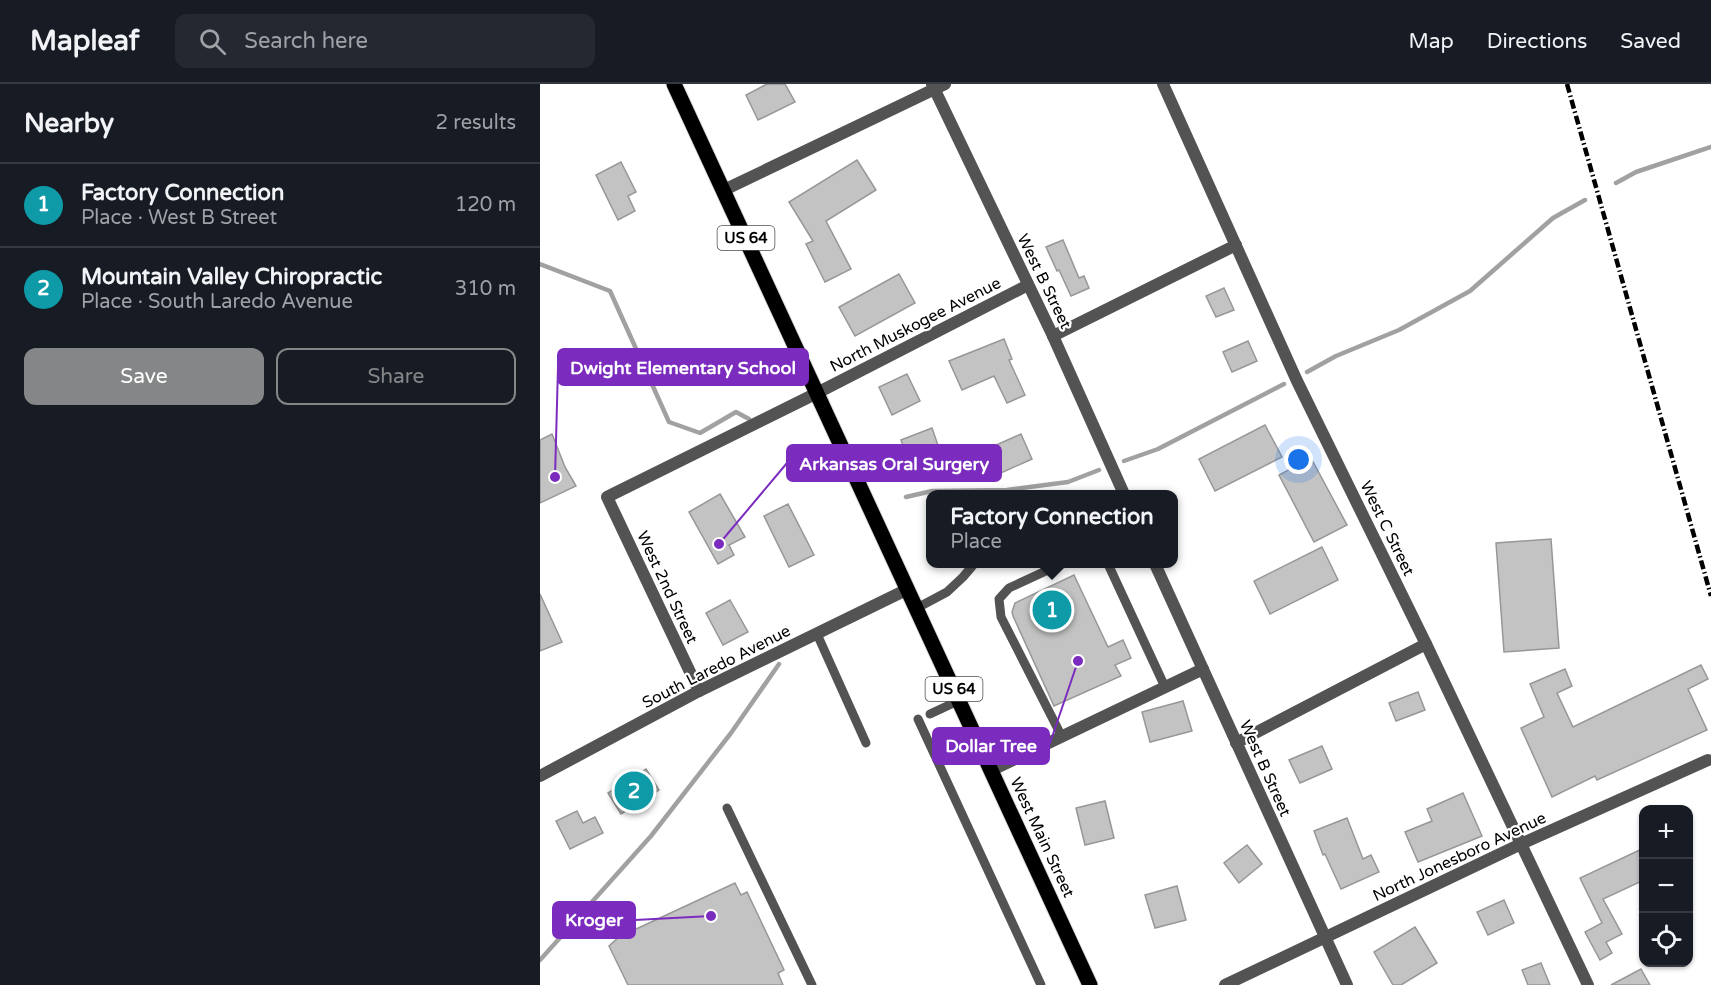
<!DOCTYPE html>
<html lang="en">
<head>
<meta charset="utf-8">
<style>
  body { margin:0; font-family:"Varela Round",sans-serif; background:#242831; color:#f1f3f6 }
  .controls { position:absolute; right:18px; bottom:18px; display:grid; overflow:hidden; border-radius:12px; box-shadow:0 2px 4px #0004 }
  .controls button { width:54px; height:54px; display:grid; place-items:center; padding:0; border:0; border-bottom:2px solid #363941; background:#171b24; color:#f1f3f6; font:30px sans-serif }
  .you { position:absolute; left:759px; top:376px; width:21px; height:21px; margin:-15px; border:4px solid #fff; border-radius:50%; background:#1a73e8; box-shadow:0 0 0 9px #1a73e833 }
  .badge { display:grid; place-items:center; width:39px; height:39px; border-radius:50%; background:#858687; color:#fff; font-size:20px; font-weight:700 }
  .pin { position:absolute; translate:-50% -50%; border:3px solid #fff; box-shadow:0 2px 6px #0006 }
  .popup { position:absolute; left:386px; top:406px; width:252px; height:78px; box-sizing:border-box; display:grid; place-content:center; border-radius:12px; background:#171b24; filter:drop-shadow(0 2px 4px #0005); font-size:20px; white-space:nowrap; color:#9ea1a6 }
  .popup b { font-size:22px; color:#f1f3f6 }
  .popup::after { content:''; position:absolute; left:50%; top:100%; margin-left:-12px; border:12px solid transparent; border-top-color:#171b24 }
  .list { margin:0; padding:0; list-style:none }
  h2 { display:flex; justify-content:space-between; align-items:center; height:78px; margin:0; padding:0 24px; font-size:26px }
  h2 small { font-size:20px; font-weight:400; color:#9ea1a6 }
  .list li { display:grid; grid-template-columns:39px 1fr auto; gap:18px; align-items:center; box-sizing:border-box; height:84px; padding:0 24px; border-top:2px solid #363941 }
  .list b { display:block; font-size:22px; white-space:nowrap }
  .list p { margin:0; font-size:20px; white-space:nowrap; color:#9ea1a6 }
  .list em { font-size:20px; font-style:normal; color:#9ea1a6 }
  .actions { display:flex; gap:12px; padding:18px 24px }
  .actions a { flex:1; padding:14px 0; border:2px solid #858687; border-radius:12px; text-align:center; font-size:21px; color:#858687 }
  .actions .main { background:#858687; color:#fff }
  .icon { flex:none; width:33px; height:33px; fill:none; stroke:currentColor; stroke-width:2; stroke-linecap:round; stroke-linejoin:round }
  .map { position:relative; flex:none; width:1171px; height:901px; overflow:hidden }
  header { display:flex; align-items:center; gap:36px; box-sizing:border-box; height:84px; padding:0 30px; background:#171b24; border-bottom:2px solid #363941 }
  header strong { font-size:28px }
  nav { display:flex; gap:33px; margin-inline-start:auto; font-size:21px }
  .search { width:420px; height:54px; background:#242831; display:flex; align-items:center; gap:15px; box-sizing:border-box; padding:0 21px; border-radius:12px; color:#9ea1a6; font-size:22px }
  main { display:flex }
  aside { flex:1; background:#171b24 }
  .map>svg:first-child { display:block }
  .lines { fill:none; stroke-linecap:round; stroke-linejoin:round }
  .stream { stroke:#a1a1a1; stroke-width:4.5 }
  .building { fill:#c3c3c3; stroke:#979797; stroke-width:1.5 }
  .primary-casing { stroke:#dbdbdb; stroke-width:17 }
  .lane { stroke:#535353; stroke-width:9 }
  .street { stroke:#535353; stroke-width:12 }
  .primary { stroke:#000; stroke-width:15 }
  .rail { stroke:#000; stroke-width:4.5; stroke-dasharray:9 3 1.5 3; stroke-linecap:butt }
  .labels { text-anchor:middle; stroke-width:4.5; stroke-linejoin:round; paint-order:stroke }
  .shield { fill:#fff; stroke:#4c4c4c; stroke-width:1.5 }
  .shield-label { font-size:15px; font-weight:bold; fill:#000 }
  .street-label { font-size:16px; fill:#000; stroke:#fff }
  .leader { fill:none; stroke:#7b2cbf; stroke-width:2 }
  .callout-dot { fill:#7b2cbf; stroke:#fff; stroke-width:2 }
  .callout { fill:#7b2cbf; stroke:#7b2cbf; stroke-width:2 }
  .callout-label { font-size:18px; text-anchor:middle; font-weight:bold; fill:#fff }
</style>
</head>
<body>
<header>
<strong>Mapleaf</strong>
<div class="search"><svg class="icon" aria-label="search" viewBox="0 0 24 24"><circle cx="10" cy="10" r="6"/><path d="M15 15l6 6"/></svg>Search here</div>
<nav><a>Map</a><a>Directions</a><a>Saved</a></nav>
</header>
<main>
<aside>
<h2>Nearby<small>2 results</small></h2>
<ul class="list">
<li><span class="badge" style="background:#0f9aa8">1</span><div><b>Factory Connection</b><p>Place · West B Street</p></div><em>120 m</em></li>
<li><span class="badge" style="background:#0f9aa8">2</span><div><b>Mountain Valley Chiropractic</b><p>Place · South Laredo Avenue</p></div><em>310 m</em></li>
</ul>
<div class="actions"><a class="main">Save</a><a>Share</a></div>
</aside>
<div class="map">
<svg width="1171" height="901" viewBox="0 0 1171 901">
  <rect width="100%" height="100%" fill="#fff"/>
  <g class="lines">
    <!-- stream -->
    <g class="stream">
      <polyline points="1076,99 1096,88 1171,63"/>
      <polyline points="0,180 70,207 129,338 160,349 196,328 209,335"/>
      <polyline points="767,288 796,272 859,246 930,207 1013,134 1045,116"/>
      <polyline points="584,377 618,365 744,300"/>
      <polyline points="366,413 392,407 467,406 528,398 559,386"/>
      <polyline points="0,876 111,752 191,649 239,580"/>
    </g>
  </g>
  <!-- building -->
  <g class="building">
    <polygon points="227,0 245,0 255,18 218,36 206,11"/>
    <polygon points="317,76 336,106 286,137 311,185 285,198 266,160 273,157 249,118"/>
    <polygon points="81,78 96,108 88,112 95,127 78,136 56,91"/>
    <polygon points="523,156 539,194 544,192 549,204 531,212 519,186 517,187 506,163"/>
    <polygon points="359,190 375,219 315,252 299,223"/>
    <polygon points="684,204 694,226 676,233 666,212"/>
    <polygon points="464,255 472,275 469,276 485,311 467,319 454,292 422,306 409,277"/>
    <polygon points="708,257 717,277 692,288 683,268"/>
    <polygon points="367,290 380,317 352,331 339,303"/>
    <polygon points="725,341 742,373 675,407 659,375"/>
    <polygon points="392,344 400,367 369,379 361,356"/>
    <polygon points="12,350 25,383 36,402 0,419 0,356"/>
    <polygon points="481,350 492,375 452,393 440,368"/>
    <polygon points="771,374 807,441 774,458 739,391"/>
    <polygon points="180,410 205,453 189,461 194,471 178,480 149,428"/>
    <polygon points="248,420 274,471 249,483 224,432"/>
    <polygon points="1011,455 1019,564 964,568 956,459"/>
    <polygon points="782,463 798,496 730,530 714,497"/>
    <polygon points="534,491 568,563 583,556 591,574 575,581 581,592 514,622 473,532 472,528 475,519"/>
    <polygon points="0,510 22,558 0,567"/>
    <polygon points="190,516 208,548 183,561 166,529"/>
    <polygon points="1161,581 1168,595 1148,605 1167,646 1057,696 1055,692 1012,713 981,644 1004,633 990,600 1025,585 1032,602 1017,609 1033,643"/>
    <polygon points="878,608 885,626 856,637 849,619"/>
    <polygon points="643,617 652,647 610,658 602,628"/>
    <polygon points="782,662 792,685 760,699 749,676"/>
    <polygon points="106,685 119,706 81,730 68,709"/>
    <polygon points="923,709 942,752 878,778 865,748 892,737 887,725"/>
    <polygon points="565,717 574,754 545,761 536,724"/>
    <polygon points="37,727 43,739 55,733 63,749 30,765 16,737"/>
    <polygon points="807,734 823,775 831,771 839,788 801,805 785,770 783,771 774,747"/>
    <polygon points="707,761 722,780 699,799 684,779"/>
    <polygon points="1104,764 1104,796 1063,815 1082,850 1066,858 1072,869 1060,876 1045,848 1062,839 1040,794"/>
    <polygon points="195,799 201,811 207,808 244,886 238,889 243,901 88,901 69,862 79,853"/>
    <polygon points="637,802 646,836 615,844 605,811"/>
    <polygon points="964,816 974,839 948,851 937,828"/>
    <polygon points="875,843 897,879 861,901 853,901 834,868"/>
    <polygon points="1001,879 1010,901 988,901 982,886"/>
    <polygon points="1101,885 1110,901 1071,901"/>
  </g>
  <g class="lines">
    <!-- primary casing -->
    <g class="primary-casing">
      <polyline id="primary" points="134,0 550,901"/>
    </g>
    <!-- lane -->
    <g class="lane">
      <polyline points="521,480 469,504 459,515 461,533 522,653"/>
      <polyline points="568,480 625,603"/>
      <polyline points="377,524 407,508 423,493 434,480"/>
      <polyline points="277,550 326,659"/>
      <polyline points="390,630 420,616"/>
      <polyline points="378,635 501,901"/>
      <polyline points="187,724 272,901"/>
    </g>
    <!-- street -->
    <g class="street">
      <polyline points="392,0 513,252 584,410"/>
      <polyline points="623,0 757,297 886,560 1048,901"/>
      <polyline points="184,106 405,0"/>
      <polyline points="513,252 696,161"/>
      <polyline points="615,480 807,901"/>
      <polyline points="159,607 67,413 277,309 488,201"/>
      <polyline points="696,659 886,560"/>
      <polyline points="452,686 663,585"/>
      <polyline points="0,692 159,607 368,505"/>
      <polyline points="685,901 981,760 1168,676"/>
    </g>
    <!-- primary -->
    <use href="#primary" class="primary"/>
    <!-- rail -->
    <polyline class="rail" points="1027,0 1171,512"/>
  </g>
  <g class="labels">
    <!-- shield labels -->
    <g class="shield">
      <rect x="177.5" y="142" width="57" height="24" rx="4.5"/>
      <rect x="385.5" y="593" width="57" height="24" rx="4.5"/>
    </g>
    <g class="shield-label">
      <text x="206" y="159">US 64</text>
      <text x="414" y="610">US 64</text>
    </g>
    <!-- street labels -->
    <g class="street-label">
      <text transform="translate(505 197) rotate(64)" y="6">West B Street</text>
      <text transform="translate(375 240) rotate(-27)" y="6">North Muskogee Avenue</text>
      <text transform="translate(848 444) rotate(64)" y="6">West C Street</text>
      <text transform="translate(128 503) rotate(65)" y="6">West 2nd Street</text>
      <text transform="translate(176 582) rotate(-27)" y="6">South Laredo Avenue</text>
      <text transform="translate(726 684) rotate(66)" y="6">West B Street</text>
      <text transform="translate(503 753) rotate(65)" y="6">West Main Street</text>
      <text transform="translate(919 772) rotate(-25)" y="6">North Jonesboro Avenue</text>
    </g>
  </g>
  <!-- callouts -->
  <path class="leader" d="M15 393L18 283M179 460L247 379M538 577L509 662M171 832L95 836"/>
  <g class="callout-dot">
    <circle cx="15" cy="393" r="6"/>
    <circle cx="179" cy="460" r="6"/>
    <circle cx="538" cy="577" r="6"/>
    <circle cx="171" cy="832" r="6"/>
  </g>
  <g class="callout">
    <rect x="18" y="265" width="250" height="36" rx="6"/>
    <rect x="247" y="361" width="214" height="36" rx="6"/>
    <rect x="393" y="644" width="116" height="36" rx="6"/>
    <rect x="13" y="818" width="82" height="36" rx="6"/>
  </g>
  <g class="callout-label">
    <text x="143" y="290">Dwight Elementary School</text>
    <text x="354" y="386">Arkansas Oral Surgery</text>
    <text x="451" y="668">Dollar Tree</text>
    <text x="54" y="842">Kroger</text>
  </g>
</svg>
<div class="controls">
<button>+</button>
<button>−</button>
<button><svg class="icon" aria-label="locate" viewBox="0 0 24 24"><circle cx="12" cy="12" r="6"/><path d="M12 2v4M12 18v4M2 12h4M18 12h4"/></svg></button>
</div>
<div class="you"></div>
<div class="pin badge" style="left:512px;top:526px;background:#0f9aa8">1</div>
<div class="popup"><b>Factory Connection</b>Place</div>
<div class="pin badge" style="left:94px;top:707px;background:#0f9aa8">2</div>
</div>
</main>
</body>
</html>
